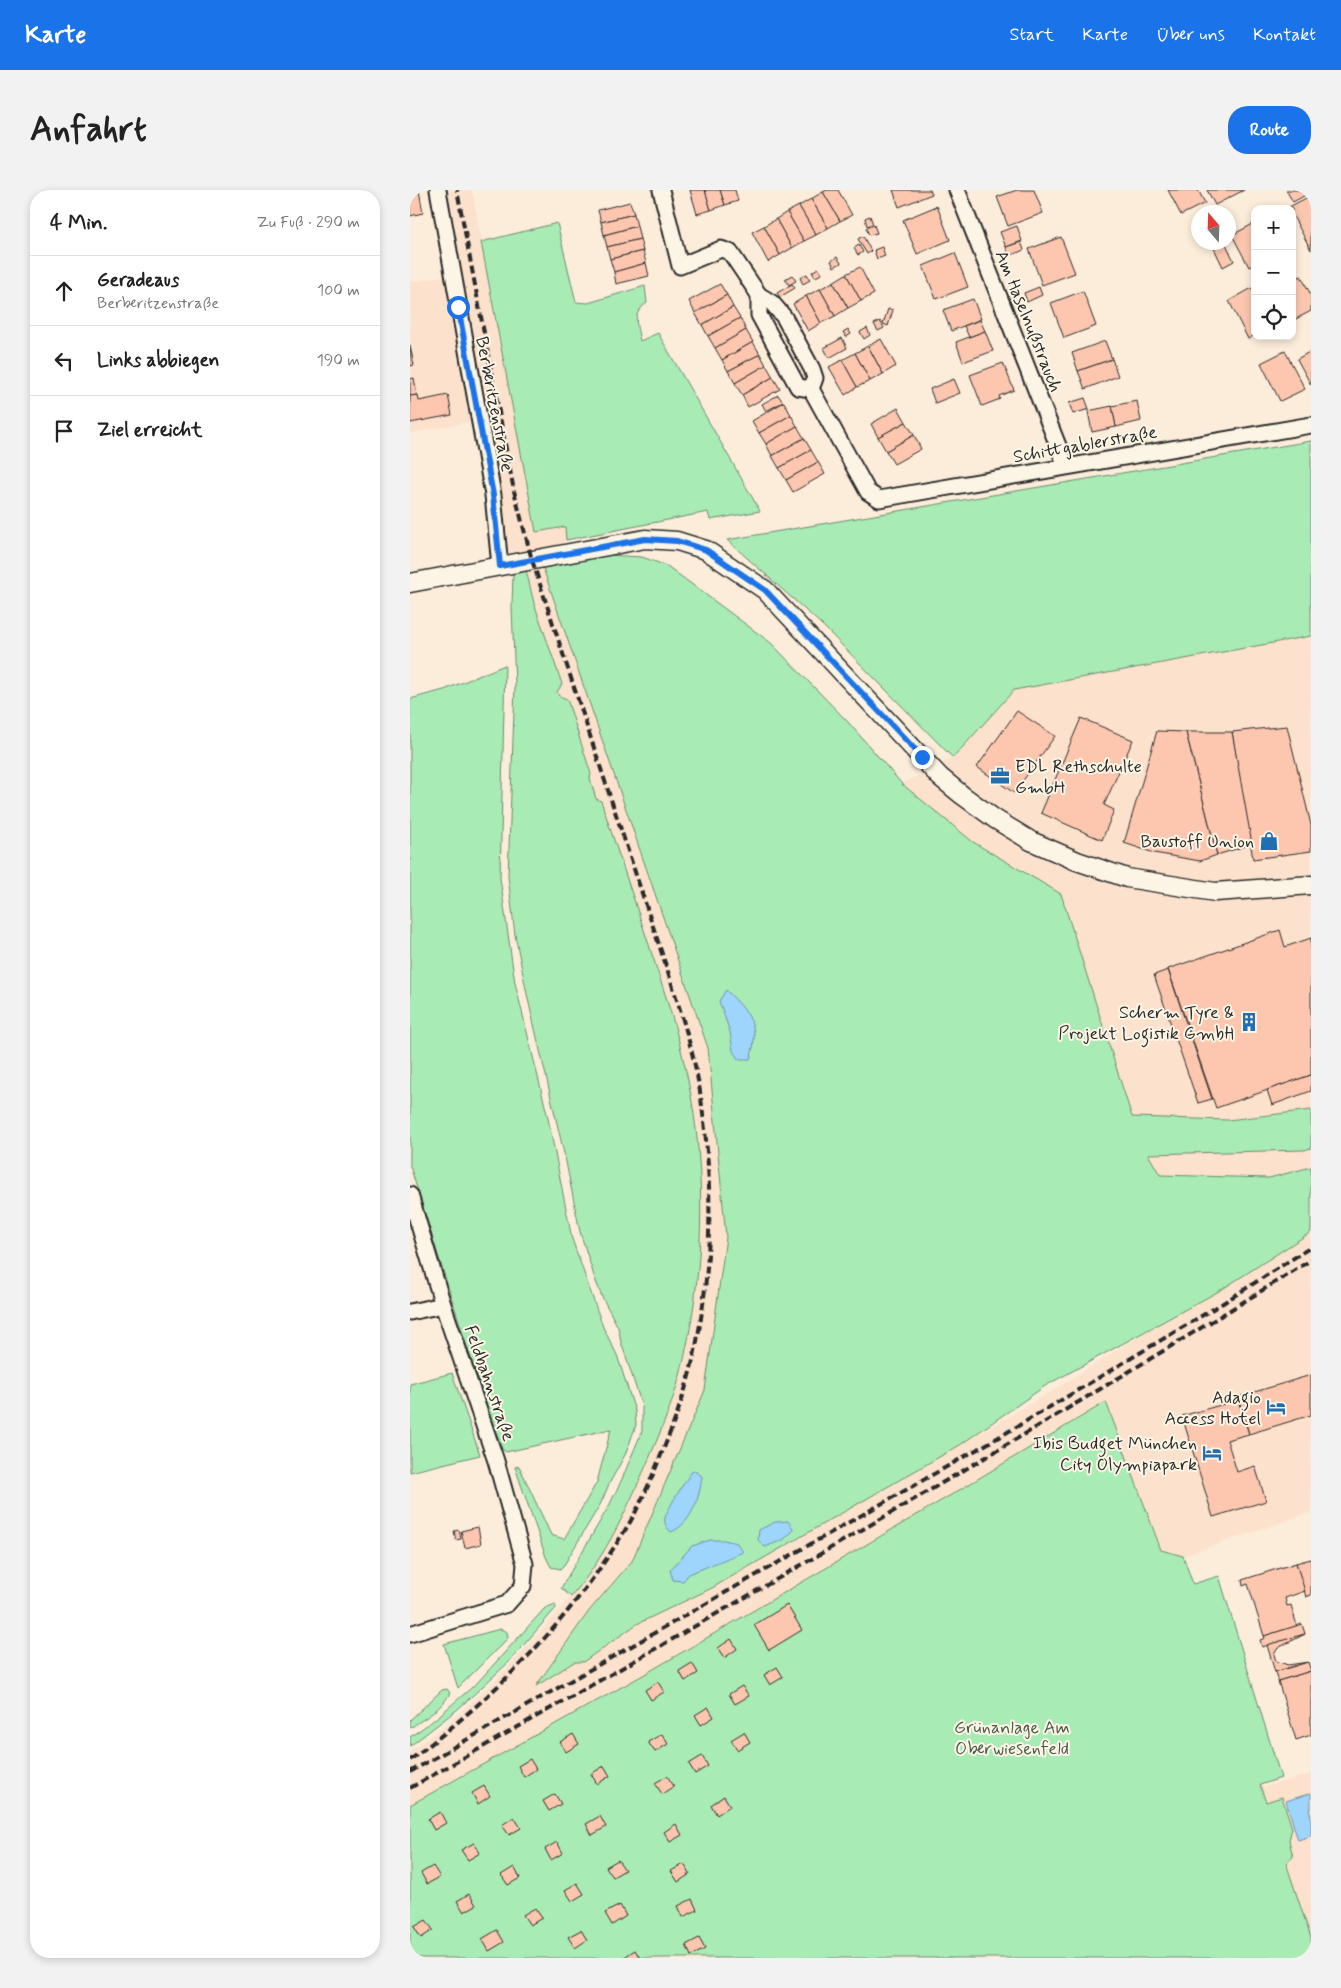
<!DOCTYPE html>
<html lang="de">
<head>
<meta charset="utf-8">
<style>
  body { margin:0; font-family:Mynerve,sans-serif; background:#f2f2f2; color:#222 }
  .controls { position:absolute; right:15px; top:15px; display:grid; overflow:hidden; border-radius:10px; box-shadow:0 2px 8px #0003 }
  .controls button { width:45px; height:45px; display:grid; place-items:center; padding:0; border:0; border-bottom:1px solid #e0e0e0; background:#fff; color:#222; font:25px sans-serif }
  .compass { position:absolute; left:781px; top:15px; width:45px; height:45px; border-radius:50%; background:#fff; box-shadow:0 2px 8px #0003; rotate:341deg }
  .stop { position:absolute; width:15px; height:15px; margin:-11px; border:4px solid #1a73e8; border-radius:50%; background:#fff }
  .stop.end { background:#1a73e8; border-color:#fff; box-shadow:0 1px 5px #0008 }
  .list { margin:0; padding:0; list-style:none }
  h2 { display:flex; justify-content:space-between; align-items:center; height:65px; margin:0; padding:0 20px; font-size:21px }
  h2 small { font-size:16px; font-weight:400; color:#767676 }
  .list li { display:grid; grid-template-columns:32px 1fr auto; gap:15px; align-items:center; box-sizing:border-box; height:70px; padding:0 20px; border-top:1px solid #e0e0e0 }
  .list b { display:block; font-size:19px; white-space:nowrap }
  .list p { margin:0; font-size:16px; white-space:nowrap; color:#767676 }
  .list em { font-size:16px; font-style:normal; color:#767676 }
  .icon { flex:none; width:28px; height:28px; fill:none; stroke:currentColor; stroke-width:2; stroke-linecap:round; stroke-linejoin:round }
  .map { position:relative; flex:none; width:901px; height:1768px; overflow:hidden; border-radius:20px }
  header { display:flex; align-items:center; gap:30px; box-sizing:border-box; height:70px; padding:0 25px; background:#1a73e8; color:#fff }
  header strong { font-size:24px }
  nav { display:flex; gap:28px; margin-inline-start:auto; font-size:18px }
  .intro { display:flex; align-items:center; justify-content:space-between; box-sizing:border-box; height:120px; padding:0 30px }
  h1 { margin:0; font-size:35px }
  .button { padding:12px 22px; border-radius:20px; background:#1a73e8; color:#fff; font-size:18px; font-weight:700 }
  main { display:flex; gap:30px; padding:0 30px }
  aside { flex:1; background:#fff; border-radius:20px; box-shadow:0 2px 8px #0003 }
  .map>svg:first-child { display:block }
  .built { fill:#fce1cd }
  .green { fill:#a9ebb5; stroke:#6a8b70 }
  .water { fill:#9ed5fd; stroke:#7091a9 }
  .building { fill:#fdc7af; stroke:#2b2b2b }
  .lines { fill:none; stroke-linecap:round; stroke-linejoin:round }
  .minor-casing { stroke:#2b2b2b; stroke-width:19 }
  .tertiary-casing { stroke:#2b2b2b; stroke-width:21 }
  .minor { stroke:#fcf5e5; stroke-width:15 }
  .tertiary { stroke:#fcf5e5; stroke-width:18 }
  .rail { stroke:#2b2b2b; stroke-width:4; stroke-dasharray:8 4; stroke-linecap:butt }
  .route { stroke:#1a73e8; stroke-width:6 }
  .labels { text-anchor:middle; stroke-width:4; stroke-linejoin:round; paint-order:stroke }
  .street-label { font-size:18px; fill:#2b2b2b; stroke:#fcf5e5 }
  .poi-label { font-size:18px; fill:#2b2b2b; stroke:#fcf5e5; text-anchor:end }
  .park-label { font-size:18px; fill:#4a5b4e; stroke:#fcf5e5 }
</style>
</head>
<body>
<header>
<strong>Karte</strong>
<nav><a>Start</a><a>Karte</a><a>Über uns</a><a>Kontakt</a></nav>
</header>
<div class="intro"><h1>Anfahrt</h1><a class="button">Route</a></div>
<main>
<aside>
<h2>4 Min.<small>Zu Fuß · 290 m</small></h2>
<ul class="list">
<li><svg class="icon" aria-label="ahead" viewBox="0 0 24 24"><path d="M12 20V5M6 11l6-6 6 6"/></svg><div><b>Geradeaus</b><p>Berberitzenstraße</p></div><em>100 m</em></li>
<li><svg class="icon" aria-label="left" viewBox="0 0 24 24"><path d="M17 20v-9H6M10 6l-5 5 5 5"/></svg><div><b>Links abbiegen</b></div><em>190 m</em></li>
<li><svg class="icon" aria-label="arrive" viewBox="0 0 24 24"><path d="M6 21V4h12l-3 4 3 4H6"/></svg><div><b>Ziel erreicht</b></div></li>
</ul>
</aside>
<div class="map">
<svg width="901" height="1768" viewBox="0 0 901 1768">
  <rect width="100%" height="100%" fill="#fcecda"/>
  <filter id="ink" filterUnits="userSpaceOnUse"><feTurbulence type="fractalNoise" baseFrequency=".02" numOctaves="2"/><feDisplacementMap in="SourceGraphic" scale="10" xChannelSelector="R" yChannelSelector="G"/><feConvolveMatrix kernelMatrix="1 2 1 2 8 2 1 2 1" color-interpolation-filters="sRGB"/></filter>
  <g filter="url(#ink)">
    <!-- built -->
    <g class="built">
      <polygon points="38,0 62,0 126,342 156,337 156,350 133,378 298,858 316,1047 295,1200 222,1371 179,1421 127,1495 164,1472 173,1472 227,1434 302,1398 639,1203 747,1135 811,1100 901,1042 901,1322 773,1366 751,1360 696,1212 541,1305 235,1484 0,1615 0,1561 38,1533 87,1489 131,1441 175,1391 219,1316 253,1234 274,1170 285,1106 291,1042 290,983 281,911 273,868 191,611 186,609 180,588 181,584 157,510 149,506 147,502 116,380 103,383 79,228"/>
      <polygon points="34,86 63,231 0,243 0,92"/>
      <polygon points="901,446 901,920 818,930 722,927 651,705 563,652 492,594 543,568 604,500"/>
      <polygon points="901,958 901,977 859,988 750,985 738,963 894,960"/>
      <polygon points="901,1584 901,1748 851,1598"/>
    </g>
    <!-- green -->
    <g class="green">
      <path d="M147 33 166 112 178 113 235 96 237 113C221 124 227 134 230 151L248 143 350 321 300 330 298 322 156 350 155 337 126 342 71 52Z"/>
      <polygon points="901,251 901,446 604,500 543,568 412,435 317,350"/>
      <polygon points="197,365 232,367 257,376 361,453 438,532 492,594 563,652 651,704 722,927 818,930 901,920 901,958 894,960 738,964 750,985 859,988 901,977 901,1042 811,1100 635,1196 550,1255 302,1398 227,1434 173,1472 164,1472 126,1496 179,1421 222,1371 295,1200 316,1047 298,858 133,378"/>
      <path d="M116 380 124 413 152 494 147 502 149 506 157 509 181 584 180 588 186 609 191 611C207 659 223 707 239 755 251 792 264 829 273 868 297 966 296 1070 274 1169 267 1201 254 1234 241 1264 219 1315 197 1365 161 1407L151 1398 199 1316 212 1289 232 1241V1216L211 1152 208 1137 192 1107 185 1089 170 1042 156 972 118 809 105 745 98 686 105 495 102 417 103 383Z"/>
      <polygon points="95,475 90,688 105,793 138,928 162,1049 193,1137 207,1165 225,1221 226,1235 216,1263 199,1294 191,1313 154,1375 150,1379 141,1377 136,1367 105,1277 109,1276 141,1345 154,1349 187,1292 201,1239 96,1262 92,1259 59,1163 0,976 0,509 34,500"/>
      <polygon points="42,1183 70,1265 0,1282 0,1194"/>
      <polygon points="696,1212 751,1360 773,1366 783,1394 809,1386 871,1588 850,1595 856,1612 872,1607 882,1638 879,1650 883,1667 876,1673 901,1748 901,1768 0,1768 0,1615 235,1484 541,1305"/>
      <polygon points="145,1414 146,1418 99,1472 48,1519 0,1556 0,1547 24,1530 67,1493 135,1418"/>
      <polygon points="90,1439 97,1442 98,1448 48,1498 34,1454"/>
      <path d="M37 1499 40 1503C32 1519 15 1528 0 1538V1530L32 1500Z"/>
    </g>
    <!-- water -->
    <g class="water">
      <path d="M316 800C339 823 351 835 340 869H328L323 861 320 842 309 811Z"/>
      <path d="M283 1280 292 1286C290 1306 282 1334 261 1342 257 1338 254 1334 255 1328 257 1319 277 1288 283 1280Z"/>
      <polygon points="378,1331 384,1340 373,1350 355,1357 348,1350 349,1340 365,1332"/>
      <polygon points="300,1350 314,1350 327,1353 333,1362 279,1384 273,1391 263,1390 260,1380 282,1356"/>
      <polygon points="901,1603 901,1618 899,1619 901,1626 901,1646 888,1650 876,1611"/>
    </g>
    <!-- building -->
    <g class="building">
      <polygon points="0,0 9,0 13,23 0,26"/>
      <polygon points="280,0 295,0 301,20 287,24"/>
      <polygon points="295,0 310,0 315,15 301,20"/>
      <polygon points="310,0 325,0 328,11 315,15"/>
      <polygon points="417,0 428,0 442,25 430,31 413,2"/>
      <polygon points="483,0 520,0 522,4 489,17"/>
      <polygon points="607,0 624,0 633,23 598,36 587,7"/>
      <polygon points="758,0 788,0 795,13 771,25"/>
      <polygon points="797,0 834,0 805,15"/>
      <polygon points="876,0 901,0 901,2 883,12"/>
      <polygon points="413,2 430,31 418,38 401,9"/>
      <polygon points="898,7 901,12 901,60 882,24 882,19 879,17"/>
      <polygon points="401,9 418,38 406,45 389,16"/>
      <polygon points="220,12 224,24 191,32 188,20"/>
      <polygon points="389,16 406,45 394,51 377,22"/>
      <polygon points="527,16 540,50 507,64 493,30"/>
      <polygon points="377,22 394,51 382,58 366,29"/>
      <polygon points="224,24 227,36 194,45 191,32"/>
      <polygon points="460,26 463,34 457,36 455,28"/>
      <polygon points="366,29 382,58 370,65 354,36"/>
      <polygon points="845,33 845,74 839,77 822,45"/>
      <polygon points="464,35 467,43 459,45 456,38"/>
      <polygon points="227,36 230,49 197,57 194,45"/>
      <polygon points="354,36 370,65 358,72 342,42"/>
      <polygon points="607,36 612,51 596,57 590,42"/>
      <polygon points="453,46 461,61 457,64 448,49"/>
      <polygon points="651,47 665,83 632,95 619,59"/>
      <polygon points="230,49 233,61 200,69 197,57"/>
      <polygon points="611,52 614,60 599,66 596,57"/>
      <polygon points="801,52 815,52 824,71 813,77"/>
      <polygon points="449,55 453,62 448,65 444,58"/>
      <polygon points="472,57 475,66 467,69 464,60"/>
      <polygon points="233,61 236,73 204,82 200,69"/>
      <polygon points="545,63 558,97 526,109 513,76"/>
      <polygon points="427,67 431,73 424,77 421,71"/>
      <polygon points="236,73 239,86 206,94 204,82"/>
      <polygon points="450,77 464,104 451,111 436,84"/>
      <polygon points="408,78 412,84 405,87 402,82"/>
      <polygon points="397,84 400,90 393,94 390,88"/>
      <polygon points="436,84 451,111 438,118 423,92"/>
      <polygon points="382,85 386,91 379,95 375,89"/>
      <polygon points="891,86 901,105 901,121 882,131 882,90"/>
      <polygon points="423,92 438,118 425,126 410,99"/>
      <polygon points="310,94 317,105 285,123 279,111"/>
      <polygon points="382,94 385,98 370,107 367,103"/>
      <polygon points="629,97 632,105 617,112 614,103"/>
      <polygon points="842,98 845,103 845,145 838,149 819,111"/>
      <polygon points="410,99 425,126 411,133 396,106"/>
      <polygon points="673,101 686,136 654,148 641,113"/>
      <polygon points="317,105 323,117 292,135 285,123"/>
      <polygon points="396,106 411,133 398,141 383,114"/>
      <polygon points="563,109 571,129 541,141 533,120"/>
      <polygon points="323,117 330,128 298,146 292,135"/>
      <polygon points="478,119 483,120 478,136 473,134"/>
      <polygon points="330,128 336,140 305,158 298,146"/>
      <polygon points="570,130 575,141 559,147 554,136"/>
      <polygon points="470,131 474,138 468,141 464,134"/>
      <polygon points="457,138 460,145 454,149 450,142"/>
      <polygon points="438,139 441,144 436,147 433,142"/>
      <polygon points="336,140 343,152 312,170 305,158"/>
      <polygon points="575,141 583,161 553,172 546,152"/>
      <polygon points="432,148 437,158 419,168 414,158"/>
      <polygon points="471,149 486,176 473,184 458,156"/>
      <polygon points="695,151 702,169 668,181 662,163"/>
      <polygon points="343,152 350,164 318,181 312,170"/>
      <polygon points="0,156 4,175 0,176"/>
      <polygon points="458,156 473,184 460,191 445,163"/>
      <polygon points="875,161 895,199 870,211 851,173"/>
      <polygon points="901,161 901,195 887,169"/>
      <polygon points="445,163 460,191 447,197 432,170"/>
      <polygon points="350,164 356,175 325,193 318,181"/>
      <polygon points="702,169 708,186 675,199 668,181"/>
      <polygon points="432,170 447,197 435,205 419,177"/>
      <polygon points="593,173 604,200 589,206 590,209 572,216 560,185"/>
      <polygon points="356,175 363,187 332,205 325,193"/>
      <polygon points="363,187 370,199 338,217 332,205"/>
      <polygon points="4,188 7,205 0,206 0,189"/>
      <polygon points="544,189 550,203 525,213 520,199"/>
      <polygon points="8,205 9,211 38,205 42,225 0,233 0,206"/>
      <polygon points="368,205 373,212 356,221 352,214"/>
      <polygon points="675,208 679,219 663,224 659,213"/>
      <polygon points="727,211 731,231 706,237 702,216"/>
      <polygon points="374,212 381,225 349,243 342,231"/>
      <polygon points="702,216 706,237 682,242 678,221"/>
      <polygon points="488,218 496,232 468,247 461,234"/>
      <polygon points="381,225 387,236 356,254 349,243"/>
      <polygon points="496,232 504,245 476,261 468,247"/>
      <polygon points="387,236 394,248 362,266 356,254"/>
      <polygon points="504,245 511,259 484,274 476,261"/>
      <polygon points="394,248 401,260 369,278 362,266"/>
      <polygon points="401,260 408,272 376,290 369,278"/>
      <polygon points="408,272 415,284 383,302 376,290"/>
      <polygon points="607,521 645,546 604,603 567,577"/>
      <polygon points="671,528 723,550 694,615 704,620 692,650 631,623"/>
      <polygon points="877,536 901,635 901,661 843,669 822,542"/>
      <polygon points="747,541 776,542 807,665 790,671 744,663 714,653"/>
      <polygon points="776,542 822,542 842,654 807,665"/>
      <polygon points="870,740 875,757 901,748 901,885 806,918 758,779"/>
      <polygon points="758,780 802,909 788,913 744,785"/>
      <polygon points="901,885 901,901 862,915 857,900"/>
      <polygon points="901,1185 901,1225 839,1244 828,1207"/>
      <polygon points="828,1210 839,1244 817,1250 827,1282 845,1276 856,1311 803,1327 772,1226"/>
      <polygon points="68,1337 71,1354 55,1358 51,1341"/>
      <polygon points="49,1340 51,1349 46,1350 44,1341"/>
      <polygon points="901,1369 901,1405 896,1407 886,1373"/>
      <polygon points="886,1373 895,1401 875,1408 877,1416 881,1415 887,1436 854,1446 838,1394 833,1396 832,1390"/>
      <polygon points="377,1415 392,1440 359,1460 344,1435"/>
      <polygon points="892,1434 895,1444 852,1457 850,1450 855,1448 854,1446"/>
      <polygon points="895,1444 868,1458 864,1464 865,1468 866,1471 878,1475 898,1472 865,1482 857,1455"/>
      <polygon points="321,1449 327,1459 314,1468 308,1458"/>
      <polygon points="898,1472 901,1481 868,1491 865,1482"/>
      <polygon points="282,1473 288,1483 275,1491 269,1481"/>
      <polygon points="367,1477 373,1487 360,1495 354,1485"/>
      <polygon points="901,1481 901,1545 886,1550 868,1491"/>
      <polygon points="248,1492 254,1502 241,1510 235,1500"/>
      <polygon points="332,1496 339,1506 325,1514 319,1504"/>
      <polygon points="298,1517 304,1527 291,1535 285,1525"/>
      <polygon points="334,1542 340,1552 327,1560 321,1550"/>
      <polygon points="163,1544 169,1554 156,1562 150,1552"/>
      <polygon points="252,1544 258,1554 245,1562 238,1552"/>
      <polygon points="292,1566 298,1576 285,1584 279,1574"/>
      <polygon points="120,1569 126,1579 114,1587 108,1576"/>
      <polygon points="194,1576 200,1586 187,1594 181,1584"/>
      <polygon points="257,1586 264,1596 252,1604 245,1593"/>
      <polygon points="74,1596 80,1606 68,1614 62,1603"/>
      <polygon points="145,1604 151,1614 139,1621 133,1611"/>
      <polygon points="314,1606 320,1616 307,1625 301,1615"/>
      <polygon points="30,1622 36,1633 24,1640 18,1629"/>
      <polygon points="190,1626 196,1637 182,1645 176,1634"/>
      <polygon points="104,1627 111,1638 99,1645 92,1635"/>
      <polygon points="266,1634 272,1645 260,1652 254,1642"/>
      <polygon points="147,1652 153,1663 141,1670 135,1659"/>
      <polygon points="64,1653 70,1663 58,1670 51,1660"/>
      <polygon points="208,1670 215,1680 203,1687 196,1677"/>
      <polygon points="274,1674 280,1684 268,1692 261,1681"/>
      <polygon points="23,1676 30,1687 17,1694 11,1683"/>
      <polygon points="104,1677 110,1688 98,1695 91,1685"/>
      <polygon points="167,1693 174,1704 162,1711 155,1700"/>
      <polygon points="59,1704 66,1715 54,1722 47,1711"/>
      <polygon points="282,1709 287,1720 273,1727 268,1716"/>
      <polygon points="210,1715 216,1726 202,1735 195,1723"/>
      <polygon points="125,1718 132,1728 120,1735 113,1725"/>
      <polygon points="16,1730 23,1740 11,1748 4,1737"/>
      <polygon points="87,1740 94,1752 79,1761 72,1749"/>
      <polygon points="171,1740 177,1750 165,1758 158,1747"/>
      <polygon points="289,1748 295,1759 281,1766 276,1755"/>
      <polygon points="225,1760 230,1768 213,1768"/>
    </g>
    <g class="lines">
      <!-- minor casing -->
      <g class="minor-casing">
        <g id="minor">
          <polyline points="28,0 83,305 90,376"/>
          <polyline points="251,0 270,76 311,59 320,62 349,105 362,113 374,127 402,179 405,188 401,199 458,302 469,309 901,235"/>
          <polyline points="547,0 656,276"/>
          <polyline points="349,105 349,125 388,197 401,199"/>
          <polyline points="0,1005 33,1115 86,1271 115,1374 113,1396 97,1414 0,1444"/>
          <polyline points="0,1122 33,1115"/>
        </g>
      </g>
      <!-- tertiary casing -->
      <g class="tertiary-casing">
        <polyline id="tertiary" points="0,393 235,349 267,351 296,360 355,400 530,587 552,605 585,629 621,651 667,671 717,688 805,702 901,695"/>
      </g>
      <!-- minor -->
      <use href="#minor" class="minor"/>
      <!-- tertiary -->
      <use href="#tertiary" class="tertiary"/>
      <!-- rail -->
      <g class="rail">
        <path d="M0 1570C85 1506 155 1436 212 1345 228 1321 240 1292 251 1265 266 1229 280 1190 287 1151 302 1073 303 995 292 916 287 874 274 832 261 791L122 370 104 301 47 0"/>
        <polyline points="0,1582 603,1239 813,1113 901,1057"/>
        <path d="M0 1598C303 1427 606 1254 901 1070"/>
      </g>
    </g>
  </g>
  <g class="lines" filter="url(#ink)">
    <!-- route -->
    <polyline class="route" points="48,117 83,305 90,376 235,349 267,351 296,360 355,400 512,567"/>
  </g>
  <!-- icons -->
  <defs>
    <g id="office-bare" transform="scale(1.5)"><path d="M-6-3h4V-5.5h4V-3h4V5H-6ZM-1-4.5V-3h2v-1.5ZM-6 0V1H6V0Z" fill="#1f6fb2" stroke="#fcf5e5" stroke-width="2.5" paint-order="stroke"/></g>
    <g id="shop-bare" transform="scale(1.5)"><path d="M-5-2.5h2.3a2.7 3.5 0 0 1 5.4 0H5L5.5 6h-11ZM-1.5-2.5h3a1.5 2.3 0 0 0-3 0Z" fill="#1f6fb2" stroke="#fcf5e5" stroke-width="2.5" paint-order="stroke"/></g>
    <g id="building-bare" transform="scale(1.5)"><path d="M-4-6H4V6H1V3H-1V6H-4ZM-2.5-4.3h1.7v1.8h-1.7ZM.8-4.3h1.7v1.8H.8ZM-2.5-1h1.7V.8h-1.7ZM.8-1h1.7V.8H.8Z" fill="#1f6fb2" stroke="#fcf5e5" stroke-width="2.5" paint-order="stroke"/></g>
    <g id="hotel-bare" transform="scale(1.5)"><path d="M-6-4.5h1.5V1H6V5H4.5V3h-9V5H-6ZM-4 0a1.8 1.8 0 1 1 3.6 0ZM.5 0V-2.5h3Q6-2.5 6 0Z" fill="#1f6fb2" stroke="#fcf5e5" stroke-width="2.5" paint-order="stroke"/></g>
  </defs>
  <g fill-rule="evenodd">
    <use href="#office-bare" x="590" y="586"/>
    <use href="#shop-bare" x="859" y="651"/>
    <use href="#building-bare" x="839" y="832"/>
    <use href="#hotel-bare" x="866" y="1217"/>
    <use href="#hotel-bare" x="802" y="1263"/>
  </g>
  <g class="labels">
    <!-- street labels -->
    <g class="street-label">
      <text transform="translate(619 131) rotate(68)" y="6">Am Haselnußstrauch</text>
      <text transform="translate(85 214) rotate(79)" y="6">Berberitzenstraße</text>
      <text transform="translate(675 254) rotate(-10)" y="6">Schittgablerstraße</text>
      <text transform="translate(80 1193) rotate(71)" y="6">Feldbahnstraße</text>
    </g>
    <!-- poi labels -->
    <g class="poi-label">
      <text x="605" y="582" text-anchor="start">EDL Rethschulte<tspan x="605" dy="21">GmbH</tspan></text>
      <text x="844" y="657">Baustoff Union</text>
      <text x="824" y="828">Scherm Tyre &amp;<tspan x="824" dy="21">Projekt Logistik GmbH</tspan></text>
      <text x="851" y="1213">Adagio<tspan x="851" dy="21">Access Hotel</tspan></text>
      <text x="787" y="1259">Ibis Budget München<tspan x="787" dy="21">City Olympiapark</tspan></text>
    </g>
    <!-- park labels -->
    <g class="park-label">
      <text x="602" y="1543">Grünanlage Am<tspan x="602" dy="21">Oberwiesenfeld</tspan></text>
    </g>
  </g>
</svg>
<div class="controls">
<button>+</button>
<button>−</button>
<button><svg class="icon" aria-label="locate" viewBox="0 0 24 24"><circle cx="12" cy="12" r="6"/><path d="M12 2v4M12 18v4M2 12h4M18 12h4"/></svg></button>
</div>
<svg class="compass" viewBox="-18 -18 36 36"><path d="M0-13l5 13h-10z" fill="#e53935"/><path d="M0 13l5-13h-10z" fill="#767676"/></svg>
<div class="stop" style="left:48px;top:117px"></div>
<div class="stop end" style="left:512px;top:567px"></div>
</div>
</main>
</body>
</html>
